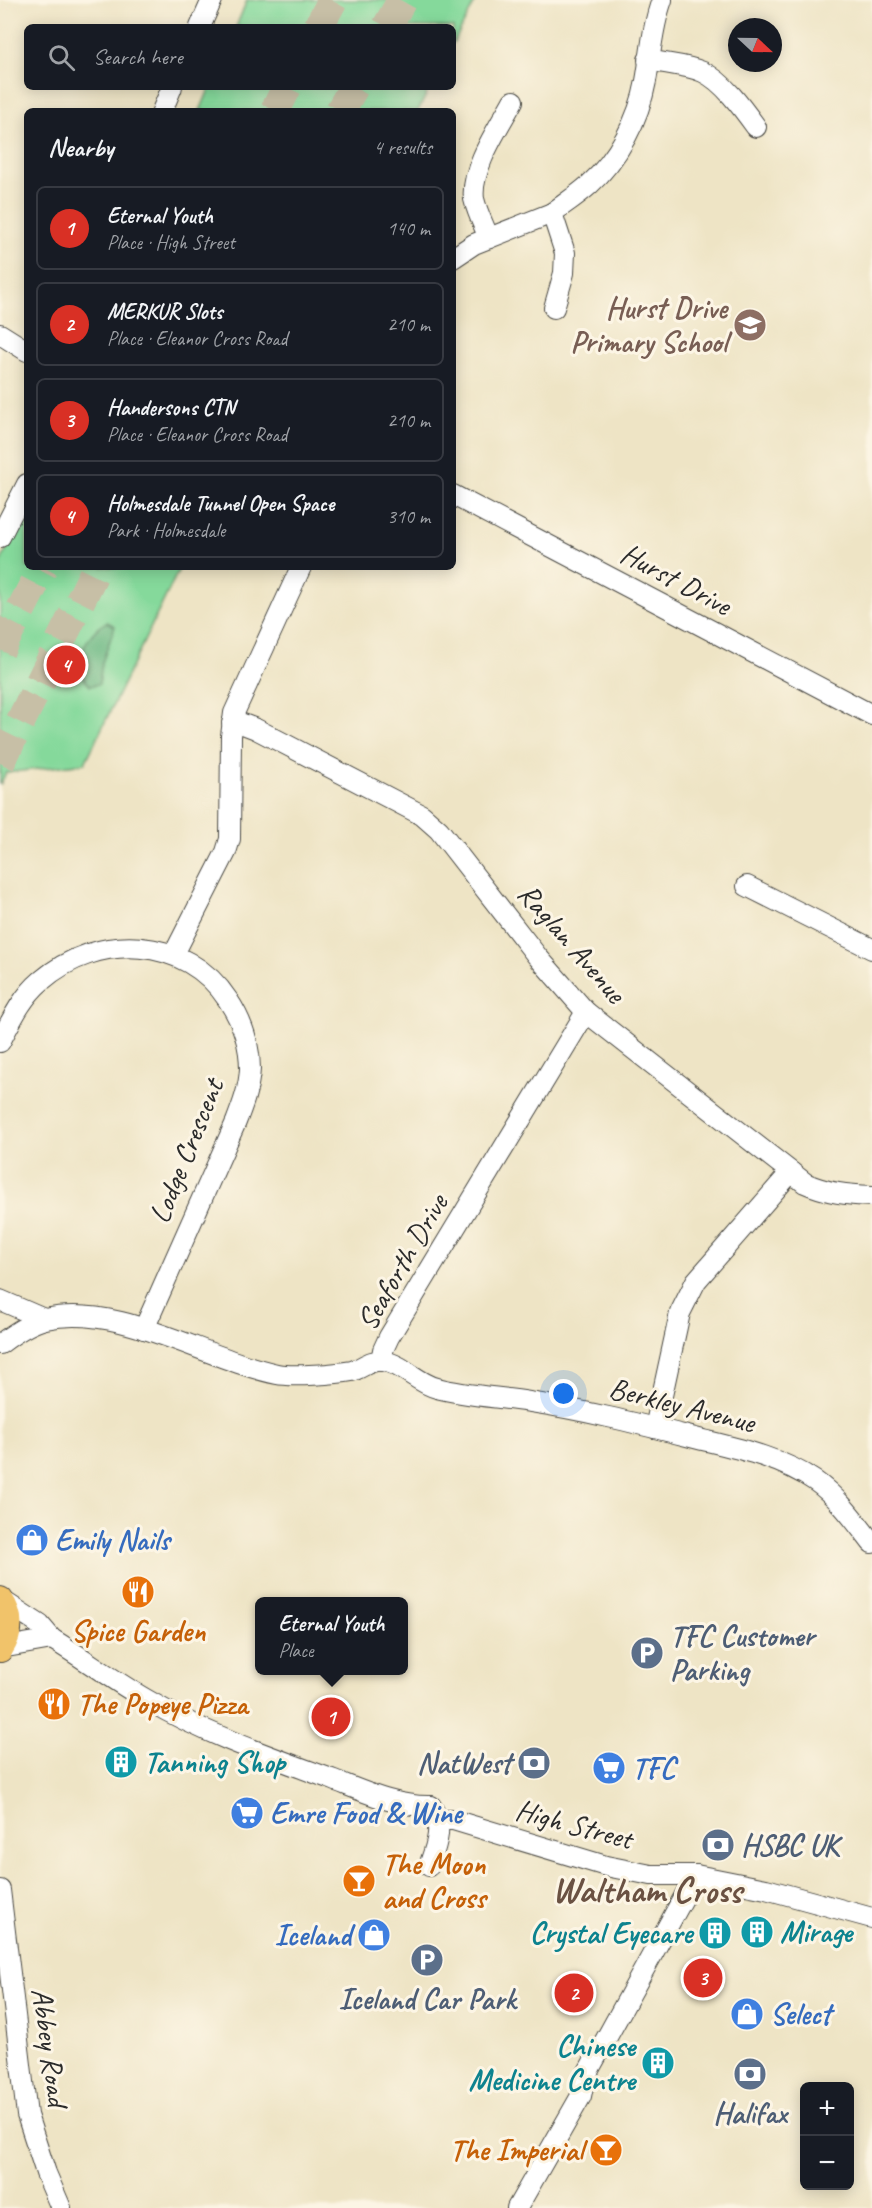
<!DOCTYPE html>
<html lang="en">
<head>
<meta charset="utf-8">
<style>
  body { margin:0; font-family:Caveat,sans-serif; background:#242831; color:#f1f3f6 }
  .controls { position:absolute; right:18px; bottom:18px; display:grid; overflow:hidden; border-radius:9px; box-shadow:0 3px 15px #0003 }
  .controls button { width:54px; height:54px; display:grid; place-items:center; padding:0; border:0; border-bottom:2px solid #363941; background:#171b24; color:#f1f3f6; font:30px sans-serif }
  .compass { position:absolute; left:728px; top:18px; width:54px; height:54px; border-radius:50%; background:#171b24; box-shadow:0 3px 15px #0003; rotate:112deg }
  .you { position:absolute; left:564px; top:1394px; width:21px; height:21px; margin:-15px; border:4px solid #fff; border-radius:50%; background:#1a73e8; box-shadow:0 0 0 9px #1a73e833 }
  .badge { display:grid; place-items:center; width:39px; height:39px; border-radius:50%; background:#d93025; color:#fff; font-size:20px; font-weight:700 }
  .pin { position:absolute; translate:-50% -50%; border:3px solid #fff; box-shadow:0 2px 6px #0006 }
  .popup { position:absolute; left:255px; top:1597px; width:153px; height:78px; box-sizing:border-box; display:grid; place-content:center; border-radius:9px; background:#171b24; filter:drop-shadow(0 2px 4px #0005); font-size:20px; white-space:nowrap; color:#9ea1a6 }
  .popup b { font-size:22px; color:#f1f3f6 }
  .popup::after { content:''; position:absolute; left:50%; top:100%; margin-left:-12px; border:12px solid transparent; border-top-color:#171b24 }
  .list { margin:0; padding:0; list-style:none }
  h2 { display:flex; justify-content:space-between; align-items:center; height:78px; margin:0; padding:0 24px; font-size:26px }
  h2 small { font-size:20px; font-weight:400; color:#9ea1a6 }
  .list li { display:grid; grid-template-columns:39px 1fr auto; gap:18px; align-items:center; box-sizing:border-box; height:84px; margin:0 12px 12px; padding:0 12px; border:2px solid #363941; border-radius:9px }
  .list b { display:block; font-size:22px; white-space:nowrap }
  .list p { margin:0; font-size:20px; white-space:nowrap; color:#9ea1a6 }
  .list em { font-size:20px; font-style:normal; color:#9ea1a6 }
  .icon { flex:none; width:33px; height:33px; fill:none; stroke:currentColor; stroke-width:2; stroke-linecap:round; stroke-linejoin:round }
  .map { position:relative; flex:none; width:872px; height:2208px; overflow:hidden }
  .search { position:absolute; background:#171b24; box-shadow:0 3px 15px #0003; left:24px; top:24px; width:432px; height:66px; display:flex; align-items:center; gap:15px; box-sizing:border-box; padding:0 21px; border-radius:9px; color:#9ea1a6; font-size:22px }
  .panel { position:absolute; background:#171b24; box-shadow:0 3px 15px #0003; left:24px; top:108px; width:432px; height:462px; border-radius:9px }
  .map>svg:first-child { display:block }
  .green { fill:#85d99b; stroke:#588263; stroke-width:1.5 }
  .forest { fill:#6cb983; stroke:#4c7257; stroke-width:1.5 }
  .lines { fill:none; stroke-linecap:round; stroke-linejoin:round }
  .highway-tunnel { stroke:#c7bfa6; stroke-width:30; stroke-dasharray:30 15; stroke-linecap:butt }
  .minor-casing { stroke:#484742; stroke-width:22 }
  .major-casing { stroke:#484742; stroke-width:28 }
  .minor { stroke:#fff; stroke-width:20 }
  .major { stroke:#f1c36a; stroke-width:26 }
  .labels { text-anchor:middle; stroke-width:6; stroke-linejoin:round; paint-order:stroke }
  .education-label { font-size:30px; font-weight:bold; fill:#785e54; stroke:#fcf5e5; text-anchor:end }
  .street-label { font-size:30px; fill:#2b2b2b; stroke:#fcf5e5 }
  .shop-label { font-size:30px; font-weight:bold; fill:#366cbe; stroke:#fcf5e5; text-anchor:start }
  .food-label { font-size:30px; font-weight:bold; fill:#c56008; stroke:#fcf5e5; text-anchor:start }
  .service-label { font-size:30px; font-weight:bold; fill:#4e5e75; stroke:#fcf5e5; text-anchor:start }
  .culture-label { font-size:30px; font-weight:bold; fill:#0d838f; stroke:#fcf5e5; text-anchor:start }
  .district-label { font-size:36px; font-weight:bold; fill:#6a5142; stroke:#fcf5e5 }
</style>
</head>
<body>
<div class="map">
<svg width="872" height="2208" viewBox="0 0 872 2208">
  <rect width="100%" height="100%" fill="#fcf5e5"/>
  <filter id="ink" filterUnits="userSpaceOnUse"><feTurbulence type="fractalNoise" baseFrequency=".0167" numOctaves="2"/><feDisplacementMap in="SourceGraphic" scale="12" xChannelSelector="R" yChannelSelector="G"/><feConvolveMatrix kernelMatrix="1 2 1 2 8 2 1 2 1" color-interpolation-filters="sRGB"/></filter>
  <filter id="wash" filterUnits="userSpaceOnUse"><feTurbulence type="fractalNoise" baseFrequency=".008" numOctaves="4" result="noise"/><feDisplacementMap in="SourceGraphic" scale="24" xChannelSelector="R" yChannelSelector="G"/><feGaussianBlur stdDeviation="1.35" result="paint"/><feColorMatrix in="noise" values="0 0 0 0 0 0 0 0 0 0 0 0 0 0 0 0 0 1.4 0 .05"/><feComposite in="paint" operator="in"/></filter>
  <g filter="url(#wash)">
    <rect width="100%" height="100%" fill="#eee4c5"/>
    <!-- green -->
    <g class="green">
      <polygon points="247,0 476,0 453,44 453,27 236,27"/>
      <polygon points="210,87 430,87 418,111 200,111"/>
      <polygon points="27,509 27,567 180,567 85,763 6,773 0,785 0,563"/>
    </g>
    <!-- forest -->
    <path class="forest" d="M107 622 115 626 102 663 99 684 90 686C70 668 85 632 107 622Z"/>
  </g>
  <g filter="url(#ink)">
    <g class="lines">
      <!-- highway-tunnel -->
      <g class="highway-tunnel">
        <polyline points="318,27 333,0"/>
        <polyline points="387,27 402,0"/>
        <polyline points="275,111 287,87"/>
        <polyline points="340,111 354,87"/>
        <polyline points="0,650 43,567"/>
        <polyline points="0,763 97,567"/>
      </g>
      <!-- minor casing -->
      <g class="minor-casing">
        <g id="minor">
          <polyline points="200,27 212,0"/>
          <path d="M648 60C666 64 687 65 703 72 723 81 743 109 756 127"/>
          <polyline points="162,111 172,87"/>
          <path d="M489 238C484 226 477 212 474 199 470 169 499 127 513 101"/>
          <polyline points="453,258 474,244 552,213"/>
          <path d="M554 308 564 273 565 253 552 213C564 204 578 195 589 185 618 159 639 119 646 81 651 54 652 27 662 0"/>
          <polyline points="0,334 27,351"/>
          <polyline points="453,495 872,715"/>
          <polyline points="0,537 27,484"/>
          <path d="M232 723 243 724 256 729 422 815 439 830 537 956 586 1012 805 1183C827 1193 848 1195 872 1196"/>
          <polyline points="747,886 872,949"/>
          <polyline points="174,954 226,852 230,839 231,736 234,713 301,567"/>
          <path d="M0 1042C11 1021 22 997 41 981 97 932 186 935 228 1000 242 1021 250 1043 250 1069 249 1088 243 1104 236 1122L144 1329"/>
          <polyline points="0,1300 44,1319"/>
          <path d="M0 1344C13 1334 29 1323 45 1319 119 1302 205 1359 277 1374 292 1377 336 1374 352 1371 363 1368 370 1359 383 1361 403 1364 417 1383 437 1388 467 1396 500 1397 530 1402 583 1410 635 1423 687 1436 730 1447 777 1455 815 1481 838 1497 855 1521 872 1543"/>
          <polyline points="381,1361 383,1350 389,1337 586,1012"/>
          <polyline points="655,1428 680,1313 696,1281 791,1172"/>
          <path d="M0 1599 40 1625 52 1639C85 1659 115 1682 149 1701 207 1735 272 1757 334 1780 365 1792 397 1807 431 1806 444 1826 437 1844 429 1866"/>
          <polyline points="1,1648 52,1639"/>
          <polyline points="438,1820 453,1820 606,1866 651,1875 696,1875 766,1889 872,1918"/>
          <polyline points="0,1890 27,2115 46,2173 61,2208"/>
          <polyline points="517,2208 581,2096 585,2077 696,1875"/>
        </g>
      </g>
      <!-- major casing -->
      <g class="major-casing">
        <path id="major" d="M0 1600C12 1617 11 1632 0 1649"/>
      </g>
      <!-- minor -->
      <use href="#minor" class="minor"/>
      <!-- major -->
      <use href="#major" class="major"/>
    </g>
  </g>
  <!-- icons -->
  <defs>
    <g id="school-disc" transform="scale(1.725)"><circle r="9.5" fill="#8d6e63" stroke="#fcf5e5"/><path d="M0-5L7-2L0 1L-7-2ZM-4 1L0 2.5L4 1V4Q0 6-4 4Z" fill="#fff"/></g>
    <g id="shop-disc" transform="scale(1.725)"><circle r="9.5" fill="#3f7fe0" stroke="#fcf5e5"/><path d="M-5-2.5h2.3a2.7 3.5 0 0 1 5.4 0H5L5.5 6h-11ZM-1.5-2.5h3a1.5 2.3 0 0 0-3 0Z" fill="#fff"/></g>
    <g id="restaurant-disc" transform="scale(1.725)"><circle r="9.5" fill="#e8710a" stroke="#fcf5e5"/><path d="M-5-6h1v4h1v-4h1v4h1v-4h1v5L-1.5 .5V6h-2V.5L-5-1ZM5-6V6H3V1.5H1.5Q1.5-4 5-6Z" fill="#fff"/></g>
    <g id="parking-disc" transform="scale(1.725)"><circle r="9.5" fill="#5c6f8a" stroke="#fcf5e5"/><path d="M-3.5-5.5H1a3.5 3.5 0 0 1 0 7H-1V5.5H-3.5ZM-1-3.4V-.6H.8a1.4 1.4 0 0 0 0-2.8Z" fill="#fff"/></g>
    <g id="building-disc" transform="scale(1.725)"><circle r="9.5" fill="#0f9aa8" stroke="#fcf5e5"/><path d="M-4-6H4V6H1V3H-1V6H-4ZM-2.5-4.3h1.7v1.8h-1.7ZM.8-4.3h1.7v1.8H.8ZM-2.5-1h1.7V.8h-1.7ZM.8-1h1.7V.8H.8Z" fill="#fff"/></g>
    <g id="bank-disc" transform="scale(1.725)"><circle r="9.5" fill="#5c6f8a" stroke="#fcf5e5"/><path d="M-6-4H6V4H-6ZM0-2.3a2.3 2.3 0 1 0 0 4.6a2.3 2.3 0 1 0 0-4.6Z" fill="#fff"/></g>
    <g id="supermarket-disc" transform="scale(1.725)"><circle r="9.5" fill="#3f7fe0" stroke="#fcf5e5"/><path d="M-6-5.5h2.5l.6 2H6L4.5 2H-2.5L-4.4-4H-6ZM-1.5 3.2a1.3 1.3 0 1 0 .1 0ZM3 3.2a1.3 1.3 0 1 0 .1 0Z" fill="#fff"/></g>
    <g id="bar-disc" transform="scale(1.725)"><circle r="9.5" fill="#e8710a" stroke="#fcf5e5"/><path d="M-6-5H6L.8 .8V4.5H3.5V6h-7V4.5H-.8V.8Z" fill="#fff"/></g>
  </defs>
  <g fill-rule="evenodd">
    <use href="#school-disc" x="750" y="325"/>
    <use href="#shop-disc" x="32" y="1540"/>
    <use href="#restaurant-disc" x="138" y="1592"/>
    <use href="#parking-disc" x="647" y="1653"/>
    <use href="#restaurant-disc" x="54" y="1704"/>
    <use href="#building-disc" x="121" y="1762"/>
    <use href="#bank-disc" x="534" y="1763"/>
    <use href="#supermarket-disc" x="609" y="1768"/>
    <use href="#supermarket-disc" x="247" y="1813"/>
    <use href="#bank-disc" x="718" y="1845"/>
    <use href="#bar-disc" x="359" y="1881"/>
    <use href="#building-disc" x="757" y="1932"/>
    <use href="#building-disc" x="715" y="1933"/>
    <use href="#shop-disc" x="374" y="1935"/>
    <use href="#parking-disc" x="427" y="1960"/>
    <use href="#shop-disc" x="747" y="2014"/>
    <use href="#building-disc" x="658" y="2063"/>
    <use href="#bank-disc" x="750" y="2074"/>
    <use href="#bar-disc" x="606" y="2150"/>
  </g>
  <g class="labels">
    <!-- education labels -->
    <g class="education-label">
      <text x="727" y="318">Hurst Drive<tspan x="727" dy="34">Primary School</tspan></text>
    </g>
    <!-- street labels -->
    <g class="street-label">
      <text transform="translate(676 579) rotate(28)" y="10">Hurst Drive</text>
      <text transform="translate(572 943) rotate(49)" y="10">Raglan Avenue</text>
      <text transform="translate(186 1151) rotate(-68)" y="10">Lodge Crescent</text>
      <text transform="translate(402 1262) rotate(-60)" y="10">Seaforth Drive</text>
      <text transform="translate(682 1405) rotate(14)" y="10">Berkley Avenue</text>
      <text transform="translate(574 1824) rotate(15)" y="10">High Street</text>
      <text transform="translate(50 2047) rotate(82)" y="10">Abbey Road</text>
    </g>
    <!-- shop labels -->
    <g class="shop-label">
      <text x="55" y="1550">Emily Nails</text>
      <text x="632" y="1778">TFC</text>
      <text x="270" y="1823">Emre Food &amp; Wine</text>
      <text x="351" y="1945" text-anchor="end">Iceland</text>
      <text x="770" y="2024">Select</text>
    </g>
    <!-- food labels -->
    <g class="food-label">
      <text x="138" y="1641" text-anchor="middle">Spice Garden</text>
      <text x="77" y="1714">The Popeye Pizza</text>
      <text x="382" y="1874">The Moon<tspan x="382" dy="34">and Cross</tspan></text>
      <text x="583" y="2160" text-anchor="end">The Imperial</text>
    </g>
    <!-- service labels -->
    <g class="service-label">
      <text x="670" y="1646">TFC Customer<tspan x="670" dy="34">Parking</tspan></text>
      <text x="511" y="1773" text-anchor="end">NatWest</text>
      <text x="741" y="1855">HSBC UK</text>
      <text x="427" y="2009" text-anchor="middle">Iceland Car Park</text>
      <text x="750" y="2123" text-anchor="middle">Halifax</text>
    </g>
    <!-- culture labels -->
    <g class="culture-label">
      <text x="144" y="1772">Tanning Shop</text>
      <text x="780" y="1942">Mirage</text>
      <text x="692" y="1943" text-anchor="end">Crystal Eyecare</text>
      <text x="635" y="2056" text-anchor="end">Chinese<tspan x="635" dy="34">Medicine Centre</tspan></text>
    </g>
    <!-- district labels -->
    <g class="district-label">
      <text x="647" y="1902">Waltham Cross</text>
    </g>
  </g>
</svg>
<div class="controls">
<button>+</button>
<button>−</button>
</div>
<svg class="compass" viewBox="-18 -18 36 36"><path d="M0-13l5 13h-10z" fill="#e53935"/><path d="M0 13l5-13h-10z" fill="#9ea1a6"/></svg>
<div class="you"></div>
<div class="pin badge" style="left:331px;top:1717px">1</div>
<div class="popup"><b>Eternal Youth</b>Place</div>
<div class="pin badge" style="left:574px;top:1993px">2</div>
<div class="pin badge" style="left:703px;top:1978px">3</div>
<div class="pin badge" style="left:66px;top:665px">4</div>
<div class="search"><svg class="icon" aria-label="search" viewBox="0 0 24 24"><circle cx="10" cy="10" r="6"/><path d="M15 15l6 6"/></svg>Search here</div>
<section class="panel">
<h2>Nearby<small>4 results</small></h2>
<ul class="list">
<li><span class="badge">1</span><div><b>Eternal Youth</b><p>Place · High Street</p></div><em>140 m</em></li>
<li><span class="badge">2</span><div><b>MERKUR Slots</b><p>Place · Eleanor Cross Road</p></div><em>210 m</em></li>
<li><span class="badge">3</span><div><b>Handersons CTN</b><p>Place · Eleanor Cross Road</p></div><em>210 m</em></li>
<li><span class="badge">4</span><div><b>Holmesdale Tunnel Open Space</b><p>Park · Holmesdale</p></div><em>310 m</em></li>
</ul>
</section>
</div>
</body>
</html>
